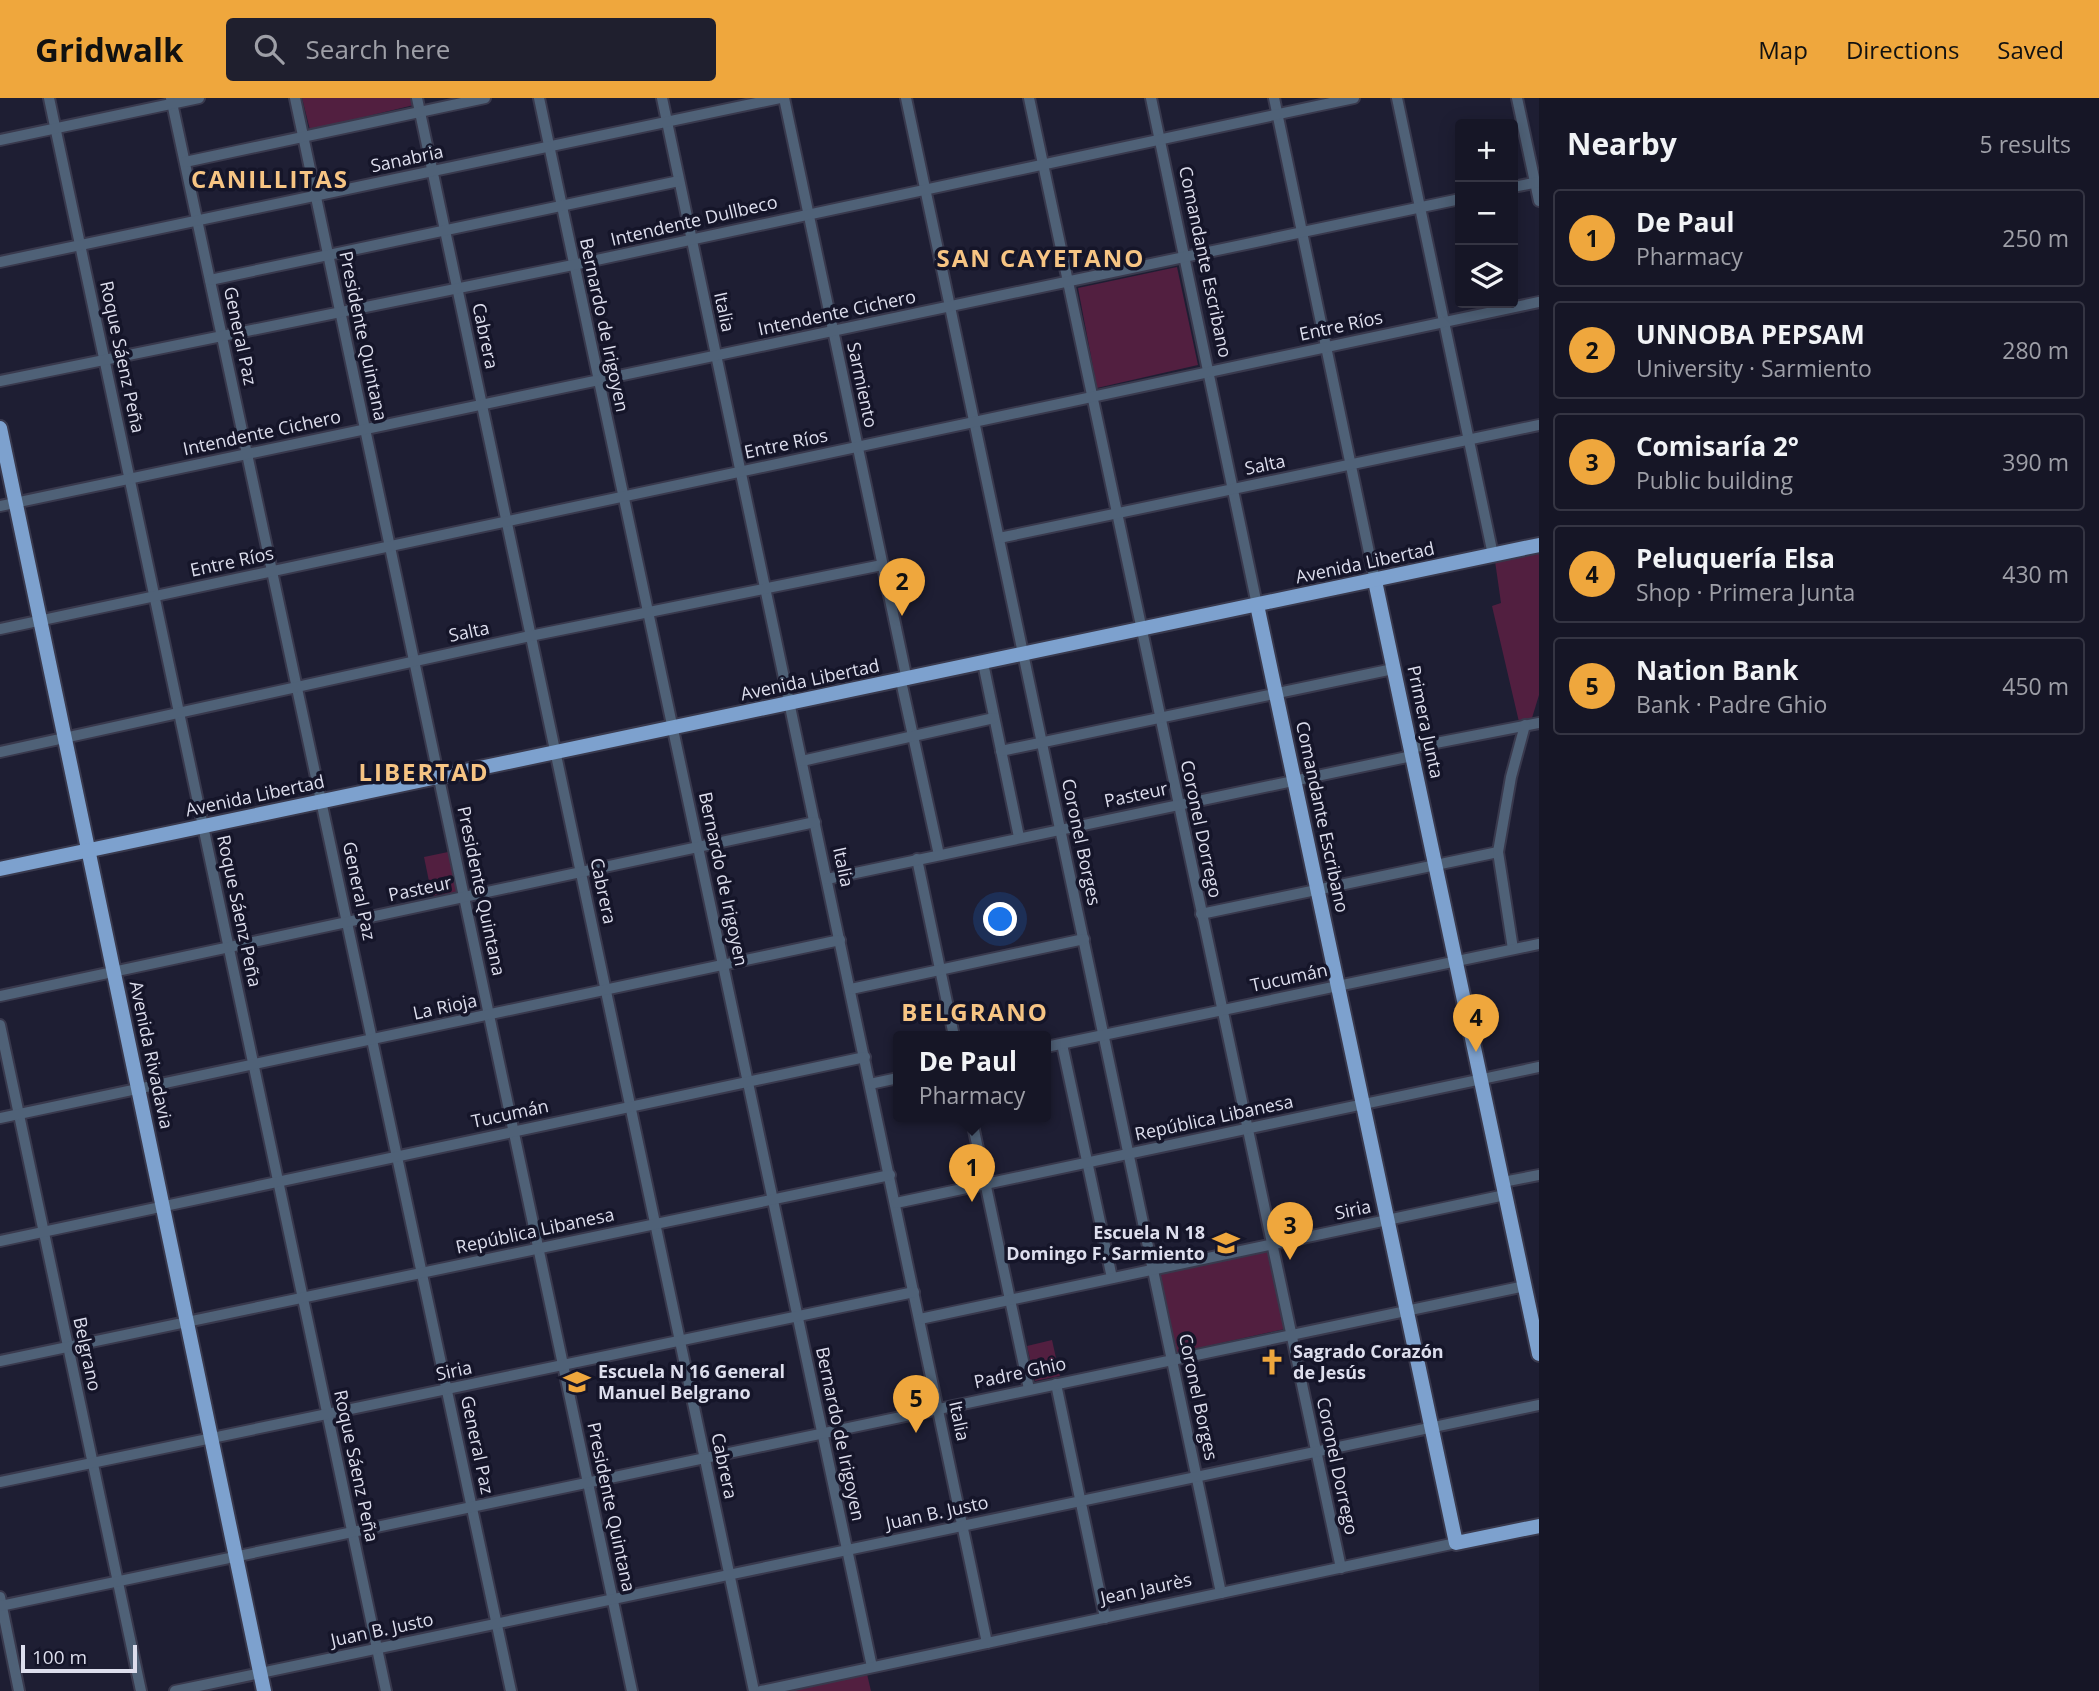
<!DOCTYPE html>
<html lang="en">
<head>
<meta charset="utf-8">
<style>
  body { margin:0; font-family:"Open Sans",sans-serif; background:#1f1f2e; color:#f1f3f6 }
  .controls { position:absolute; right:21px; top:21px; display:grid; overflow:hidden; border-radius:7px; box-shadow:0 4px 18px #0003 }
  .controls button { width:63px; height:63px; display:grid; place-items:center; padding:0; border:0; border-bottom:2px solid #353543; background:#161626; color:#f1f3f6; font:35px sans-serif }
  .scale { position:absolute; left:21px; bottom:18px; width:116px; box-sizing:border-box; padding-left:7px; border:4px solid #dddeed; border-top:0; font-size:19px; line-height:24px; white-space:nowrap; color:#dddeed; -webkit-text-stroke:5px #151529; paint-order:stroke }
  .you { position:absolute; left:1001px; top:822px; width:24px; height:24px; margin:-18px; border:5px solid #fff; border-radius:50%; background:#1a73e8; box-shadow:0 0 0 10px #1a73e833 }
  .badge { display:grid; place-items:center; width:46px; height:46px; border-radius:50%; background:#efa73d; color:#111; font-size:23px; font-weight:700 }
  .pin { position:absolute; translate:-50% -58px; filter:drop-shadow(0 2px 4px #0008) }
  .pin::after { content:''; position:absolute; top:37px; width:24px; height:21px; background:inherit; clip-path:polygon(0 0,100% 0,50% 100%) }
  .popup { position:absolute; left:893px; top:933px; width:158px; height:91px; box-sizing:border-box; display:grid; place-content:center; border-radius:7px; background:#161626; filter:drop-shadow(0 2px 5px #0005); font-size:23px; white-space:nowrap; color:#9e9fa7 }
  .popup b { font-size:26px; color:#f1f3f6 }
  .popup::after { content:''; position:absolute; left:50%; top:100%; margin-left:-14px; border:14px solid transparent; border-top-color:#161626 }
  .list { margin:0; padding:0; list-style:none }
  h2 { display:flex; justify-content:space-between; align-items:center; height:91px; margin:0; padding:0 28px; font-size:30px }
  h2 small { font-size:23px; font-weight:400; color:#9e9fa7 }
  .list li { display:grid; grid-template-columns:46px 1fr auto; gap:21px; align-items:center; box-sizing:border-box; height:98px; margin:0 14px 14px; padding:0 14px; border:2px solid #353543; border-radius:7px }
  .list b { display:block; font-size:26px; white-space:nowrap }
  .list p { margin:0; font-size:23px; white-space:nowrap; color:#9e9fa7 }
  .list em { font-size:23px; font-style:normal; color:#9e9fa7 }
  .icon { flex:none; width:38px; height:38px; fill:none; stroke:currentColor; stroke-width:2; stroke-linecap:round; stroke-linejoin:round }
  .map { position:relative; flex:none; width:1539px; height:1593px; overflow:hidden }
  header { display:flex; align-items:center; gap:42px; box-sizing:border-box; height:98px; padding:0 35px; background:#efa73d; color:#111 }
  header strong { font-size:33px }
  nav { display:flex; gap:38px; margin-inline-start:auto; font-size:24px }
  .search { width:490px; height:63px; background:#1f1f2e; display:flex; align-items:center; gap:18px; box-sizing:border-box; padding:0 24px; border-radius:7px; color:#9e9fa7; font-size:26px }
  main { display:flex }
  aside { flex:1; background:#161626 }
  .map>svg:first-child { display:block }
  .green { fill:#521f40 }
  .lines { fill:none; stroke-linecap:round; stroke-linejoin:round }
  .minor-casing { stroke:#39394d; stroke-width:14 }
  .major-casing { stroke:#39394d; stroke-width:18 }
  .minor { stroke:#4f6177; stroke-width:10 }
  .major { stroke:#7da1ce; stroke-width:14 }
  .labels { text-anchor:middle; stroke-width:7; stroke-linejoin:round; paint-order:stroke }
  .street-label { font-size:18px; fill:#dddeed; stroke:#151529 }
  .poi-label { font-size:18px; font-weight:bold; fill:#dddeed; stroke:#151529; text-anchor:start }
  .district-label { font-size:24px; font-weight:bold; letter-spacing:2px; fill:#f6c483; stroke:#151529 }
</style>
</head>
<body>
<header>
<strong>Gridwalk</strong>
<div class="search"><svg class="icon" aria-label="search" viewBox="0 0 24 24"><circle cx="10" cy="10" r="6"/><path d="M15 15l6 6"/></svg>Search here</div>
<nav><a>Map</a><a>Directions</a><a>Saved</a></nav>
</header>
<main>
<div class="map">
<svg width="1539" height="1593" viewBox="0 0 1539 1593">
  <rect width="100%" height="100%" fill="#1e1e33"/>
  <!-- green -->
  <g class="green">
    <polygon points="302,0 412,0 414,7 310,32"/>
    <polygon points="1177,169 1198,267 1097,290 1078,190"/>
    <polygon points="1539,453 1539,597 1532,620 1519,624 1492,508 1501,505 1495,463"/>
    <polygon points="448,754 457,794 432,798 424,759"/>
    <polygon points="1268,1153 1285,1231 1176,1255 1159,1176"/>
    <polygon points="1052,1242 1060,1278 1035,1283 1027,1248"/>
    <polygon points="867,1576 871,1593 786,1593"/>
  </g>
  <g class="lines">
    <!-- minor casing -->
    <g class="minor-casing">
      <g id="minor">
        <polyline points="49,0 386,1593"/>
        <polyline points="171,0 511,1593"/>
        <polyline points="295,0 632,1593"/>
        <polyline points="417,0 754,1593"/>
        <polyline points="539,0 872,1569"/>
        <polyline points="662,0 987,1545"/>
        <polyline points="784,0 907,582"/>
        <polyline points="906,0 1221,1495"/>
        <polyline points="1029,0 1341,1470"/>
        <polyline points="1151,0 1257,507"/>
        <polyline points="1274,0 1375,483"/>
        <polyline points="1397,0 1493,457"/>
        <polyline points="1517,0 1539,103"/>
        <polyline points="0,42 199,0"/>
        <polyline points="185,64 485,0"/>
        <polyline points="1513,89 1539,84"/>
        <polyline points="0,164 780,0"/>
        <polyline points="210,182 679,83"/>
        <polyline points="0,283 573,167 1354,0"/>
        <polyline points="0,408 1460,101"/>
        <polyline points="999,440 1539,327"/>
        <polyline points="0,531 1539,204"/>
        <polyline points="983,565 1019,739"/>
        <polyline points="901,583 939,757"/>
        <polyline points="1410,650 1539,625"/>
        <polyline points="1001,653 1393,571"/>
        <polyline points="0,654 530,538 882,467"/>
        <polyline points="802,663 994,620"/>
        <polyline points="917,761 954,938"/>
        <polyline points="827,781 1412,658"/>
        <polyline points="1201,816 1498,754"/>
        <polyline points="1513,851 1498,754 1511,679 1525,627"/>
        <polyline points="851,891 1084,841"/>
        <polyline points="0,898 815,724"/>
        <polyline points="0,927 141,1593"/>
        <polyline points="1062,946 1112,1180"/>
        <polyline points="1046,949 1539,846"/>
        <polyline points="870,986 898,980"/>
        <polyline points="971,1018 1029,1291"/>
        <polyline points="0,1020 840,842"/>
        <polyline points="1503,1084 1539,1077"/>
        <polyline points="896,1105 1539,969"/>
        <polyline points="0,1143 865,959"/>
        <polyline points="920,1221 1505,1097"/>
        <polyline points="0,1263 890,1077"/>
        <polyline points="1056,1286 1105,1520"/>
        <polyline points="0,1384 914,1194"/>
        <polyline points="0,1499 19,1593"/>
        <polyline points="0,1508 1525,1188"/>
        <polyline points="175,1593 1539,1307"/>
        <polyline points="761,1593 1456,1445"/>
      </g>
    </g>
    <!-- major casing -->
    <g class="major-casing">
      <g id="major">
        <polyline points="0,330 264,1593"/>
        <polyline points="1375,483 1539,1256"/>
        <polyline points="1257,507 1456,1445 1539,1428"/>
        <polyline points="0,771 1539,447"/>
      </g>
    </g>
    <!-- minor -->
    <use href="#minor" class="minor"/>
    <!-- major -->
    <use href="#major" class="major"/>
  </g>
  <!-- icons -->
  <defs>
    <g id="school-bare" transform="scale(2.1)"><path d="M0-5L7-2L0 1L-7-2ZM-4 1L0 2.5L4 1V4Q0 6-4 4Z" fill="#efa73d" stroke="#151529" stroke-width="2.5" paint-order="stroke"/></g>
    <g id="church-bare" transform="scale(2.1)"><path d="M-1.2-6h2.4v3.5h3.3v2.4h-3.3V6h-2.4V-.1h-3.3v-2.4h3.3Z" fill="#efa73d" stroke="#151529" stroke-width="2.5" paint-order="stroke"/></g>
  </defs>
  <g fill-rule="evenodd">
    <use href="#school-bare" x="1226" y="1145"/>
    <use href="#church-bare" x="1272" y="1264"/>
    <use href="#school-bare" x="577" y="1284"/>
  </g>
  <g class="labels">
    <!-- street labels -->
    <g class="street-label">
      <text transform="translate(407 61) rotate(-12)" y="6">Sanabria</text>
      <text transform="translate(694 123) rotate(-13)" y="6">Intendente Dullbeco</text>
      <text transform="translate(1205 164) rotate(78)" y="6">Comandante Escribano</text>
      <text transform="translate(724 214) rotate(78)" y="6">Italia</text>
      <text transform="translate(837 215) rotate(-12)" y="6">Intendente Cichero</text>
      <text transform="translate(604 227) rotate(78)" y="6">Bernardo de Irigoyen</text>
      <text transform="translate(1341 228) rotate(-12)" y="6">Entre Ríos</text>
      <text transform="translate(240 238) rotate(78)" y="6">General Paz</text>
      <text transform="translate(363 238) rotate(78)" y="6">Presidente Quintana</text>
      <text transform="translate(485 238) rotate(78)" y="6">Cabrera</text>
      <text transform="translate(122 259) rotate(78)" y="6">Roque Sáenz Peña</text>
      <text transform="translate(862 287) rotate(78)" y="6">Sarmiento</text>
      <text transform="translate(262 335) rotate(-12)" y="6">Intendente Cichero</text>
      <text transform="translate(786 346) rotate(-12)" y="6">Entre Ríos</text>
      <text transform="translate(1265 367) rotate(-12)" y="6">Salta</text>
      <text transform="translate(232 464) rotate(-12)" y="6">Entre Ríos</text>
      <text transform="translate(1365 465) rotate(-12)" y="6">Avenida Libertad</text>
      <text transform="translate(469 534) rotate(-12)" y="6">Salta</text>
      <text transform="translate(810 582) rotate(-12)" y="6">Avenida Libertad</text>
      <text transform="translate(1425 624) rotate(78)" y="6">Primera Junta</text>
      <text transform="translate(1136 697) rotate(-12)" y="6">Pasteur</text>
      <text transform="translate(255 698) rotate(-12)" y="6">Avenida Libertad</text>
      <text transform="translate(1322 719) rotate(78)" y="6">Comandante Escribano</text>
      <text transform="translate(1201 731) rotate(78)" y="6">Coronel Dorrego</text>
      <text transform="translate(1081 744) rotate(78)" y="6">Coronel Borges</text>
      <text transform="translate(843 769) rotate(78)" y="6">Italia</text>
      <text transform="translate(723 781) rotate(78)" y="6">Bernardo de Irigoyen</text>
      <text transform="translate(420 791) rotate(-12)" y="6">Pasteur</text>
      <text transform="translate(359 793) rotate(78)" y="6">General Paz</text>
      <text transform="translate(481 793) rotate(78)" y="6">Presidente Quintana</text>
      <text transform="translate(603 793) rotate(78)" y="6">Cabrera</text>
      <text transform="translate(239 813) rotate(78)" y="6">Roque Sáenz Peña</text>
      <text transform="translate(1289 880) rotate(-12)" y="6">Tucumán</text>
      <text transform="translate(445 909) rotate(-12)" y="6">La Rioja</text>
      <text transform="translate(151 957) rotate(78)" y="6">Avenida Rivadavia</text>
      <text transform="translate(510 1016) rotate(-12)" y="6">Tucumán</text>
      <text transform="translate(1214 1020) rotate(-12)" y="6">República Libanesa</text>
      <text transform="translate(1353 1112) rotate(-12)" y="6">Siria</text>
      <text transform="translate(535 1133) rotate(-12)" y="6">República Libanesa</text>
      <text transform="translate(87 1256) rotate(78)" y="6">Belgrano</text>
      <text transform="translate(454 1273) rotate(-12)" y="6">Siria</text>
      <text transform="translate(1020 1275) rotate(-12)" y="6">Padre Ghio</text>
      <text transform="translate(1198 1299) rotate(78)" y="6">Coronel Borges</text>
      <text transform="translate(959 1323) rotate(78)" y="6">Italia</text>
      <text transform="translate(840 1336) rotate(78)" y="6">Bernardo de Irigoyen</text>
      <text transform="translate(477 1347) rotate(78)" y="6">General Paz</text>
      <text transform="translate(356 1368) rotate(78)" y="6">Roque Sáenz Peña</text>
      <text transform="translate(724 1368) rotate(78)" y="6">Cabrera</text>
      <text transform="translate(1337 1368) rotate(78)" y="6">Coronel Dorrego</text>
      <text transform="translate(611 1409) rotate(78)" y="6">Presidente Quintana</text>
      <text transform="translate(937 1415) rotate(-12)" y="6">Juan B. Justo</text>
      <text transform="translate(1146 1491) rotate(-12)" y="6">Jean Jaurès</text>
      <text transform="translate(382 1532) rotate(-12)" y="6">Juan B. Justo</text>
    </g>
    <!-- poi labels -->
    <g class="poi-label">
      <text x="1205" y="1141" text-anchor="end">Escuela N 18<tspan x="1205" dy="21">Domingo F. Sarmiento</tspan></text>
      <text x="1293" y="1260">Sagrado Corazón<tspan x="1293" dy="21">de Jesús</tspan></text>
      <text x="598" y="1280">Escuela N 16 General<tspan x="598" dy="21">Manuel Belgrano</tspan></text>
    </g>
    <!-- district labels -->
    <g class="district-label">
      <text x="270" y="90">CANILLITAS</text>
      <text x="1041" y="169">SAN CAYETANO</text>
      <text x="424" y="683">LIBERTAD</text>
      <text x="975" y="923">BELGRANO</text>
    </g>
  </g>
</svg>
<div class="controls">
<button>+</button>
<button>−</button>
<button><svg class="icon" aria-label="layers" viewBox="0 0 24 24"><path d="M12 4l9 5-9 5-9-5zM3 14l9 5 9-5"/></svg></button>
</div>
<div class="scale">100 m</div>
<div class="you"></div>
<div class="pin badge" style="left:972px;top:1104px">1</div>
<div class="popup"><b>De Paul</b>Pharmacy</div>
<div class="pin badge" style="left:902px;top:518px">2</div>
<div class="pin badge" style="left:1290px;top:1162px">3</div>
<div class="pin badge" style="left:1476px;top:954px">4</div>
<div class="pin badge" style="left:916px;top:1335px">5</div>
</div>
<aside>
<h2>Nearby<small>5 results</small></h2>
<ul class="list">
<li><span class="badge">1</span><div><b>De Paul</b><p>Pharmacy</p></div><em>250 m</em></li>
<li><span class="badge">2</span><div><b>UNNOBA PEPSAM</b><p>University · Sarmiento</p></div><em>280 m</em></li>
<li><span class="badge">3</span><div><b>Comisaría 2°</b><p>Public building</p></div><em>390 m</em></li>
<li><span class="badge">4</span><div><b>Peluquería Elsa</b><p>Shop · Primera Junta</p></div><em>430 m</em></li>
<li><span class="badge">5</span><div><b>Nation Bank</b><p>Bank · Padre Ghio</p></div><em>450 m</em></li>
</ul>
</aside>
</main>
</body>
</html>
